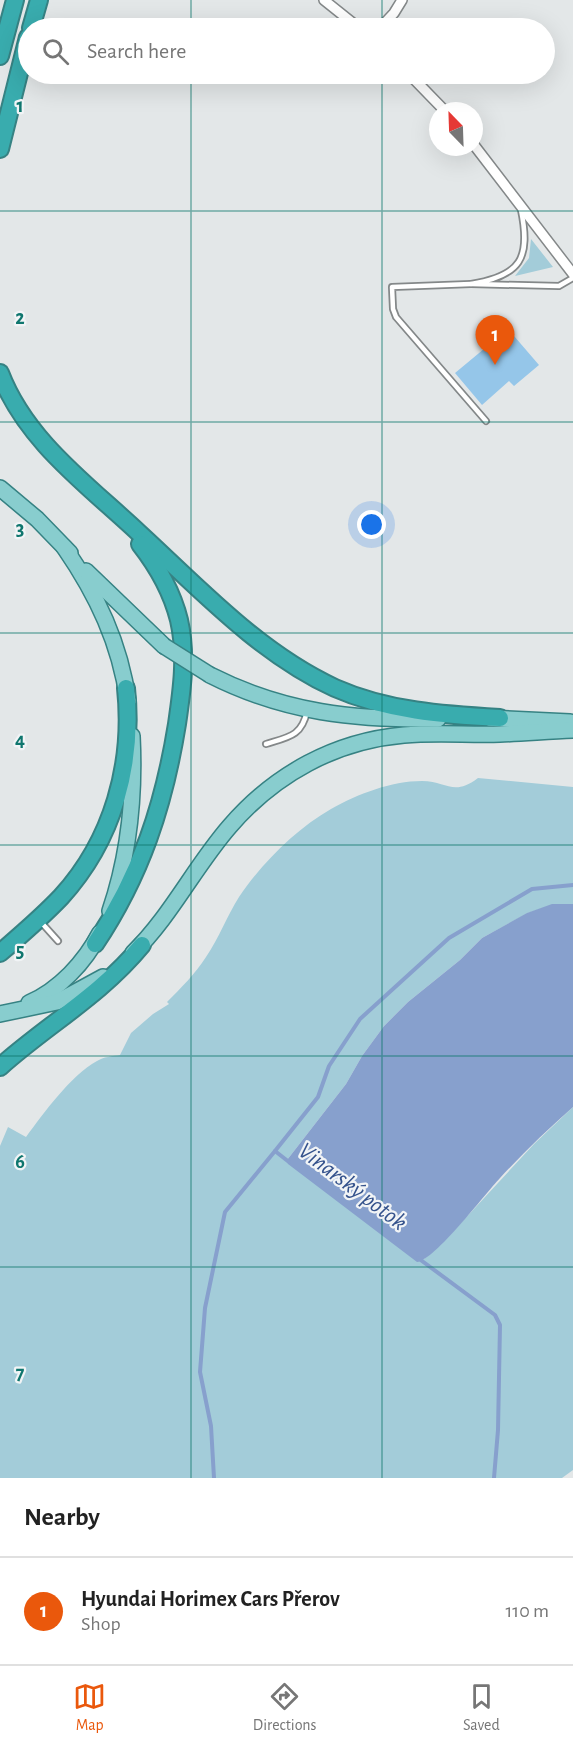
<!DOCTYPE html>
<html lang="en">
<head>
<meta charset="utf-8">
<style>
  body { margin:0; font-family:"Alegreya Sans",sans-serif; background:#f2f2f2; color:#222 }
  .compass { position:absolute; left:429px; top:102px; width:54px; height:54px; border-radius:50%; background:#fff; box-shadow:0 6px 24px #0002; rotate:337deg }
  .you { position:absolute; left:372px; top:525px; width:21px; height:21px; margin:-15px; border:4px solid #fff; border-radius:50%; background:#1a73e8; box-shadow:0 0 0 9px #1a73e833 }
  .badge { display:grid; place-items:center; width:39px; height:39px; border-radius:50%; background:#ea580c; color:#fff; font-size:20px; font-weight:700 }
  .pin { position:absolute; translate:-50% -50px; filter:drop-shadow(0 2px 3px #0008) }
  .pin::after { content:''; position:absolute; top:32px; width:21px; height:18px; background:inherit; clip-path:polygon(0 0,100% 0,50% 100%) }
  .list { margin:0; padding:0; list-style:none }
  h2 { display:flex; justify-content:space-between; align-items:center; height:78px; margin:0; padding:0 24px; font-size:26px }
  h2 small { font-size:20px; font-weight:400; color:#767676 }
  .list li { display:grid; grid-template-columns:39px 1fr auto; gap:18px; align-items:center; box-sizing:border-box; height:108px; padding:0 24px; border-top:2px solid #e0e0e0 }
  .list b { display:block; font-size:22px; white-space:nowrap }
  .list p { margin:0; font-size:20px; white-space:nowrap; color:#767676 }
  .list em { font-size:20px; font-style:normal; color:#767676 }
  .icon { flex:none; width:33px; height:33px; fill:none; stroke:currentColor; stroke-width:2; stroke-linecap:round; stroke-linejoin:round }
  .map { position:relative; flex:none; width:573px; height:1478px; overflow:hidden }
  .search { position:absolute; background:#fff; box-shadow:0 6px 24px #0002; left:18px; right:18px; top:18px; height:66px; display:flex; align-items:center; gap:15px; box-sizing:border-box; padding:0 21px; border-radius:33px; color:#767676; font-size:22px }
  .sheet { height:186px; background:#fff }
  nav { display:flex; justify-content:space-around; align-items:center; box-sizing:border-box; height:84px; border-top:2px solid #e0e0e0; background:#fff; font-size:16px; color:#767676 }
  nav a { display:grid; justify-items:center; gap:3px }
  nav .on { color:#ea580c }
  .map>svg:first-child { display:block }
  .green { fill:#a3ccd9 }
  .water { fill:#87a0cd }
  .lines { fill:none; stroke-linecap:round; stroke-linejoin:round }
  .stream { stroke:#87a0cd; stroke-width:4 }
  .building { fill:#95c6e9 }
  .lane-casing { stroke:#848889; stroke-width:8 }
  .street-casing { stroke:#848889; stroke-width:12 }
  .primary-casing { stroke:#368283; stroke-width:18 }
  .highway-casing { stroke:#368283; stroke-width:20 }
  .lane { stroke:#fff; stroke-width:4.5 }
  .street { stroke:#fff; stroke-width:9 }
  .primary { stroke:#88cdce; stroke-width:15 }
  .highway { stroke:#39acae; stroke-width:16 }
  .primary-bridge-casing { stroke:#368283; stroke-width:18; stroke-linecap:butt }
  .primary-bridge { stroke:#88cdce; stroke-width:15 }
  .grid { fill:none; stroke:#0f766e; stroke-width:1.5; stroke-opacity:0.55 }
  .labels { text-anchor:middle; stroke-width:4.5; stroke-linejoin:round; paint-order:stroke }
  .water-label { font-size:24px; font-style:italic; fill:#34528c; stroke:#f1f4f6 }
  .grid-label { font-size:20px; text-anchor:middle; font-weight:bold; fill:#0f766e; stroke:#f1f4f6; stroke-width:4.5; stroke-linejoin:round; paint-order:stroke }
</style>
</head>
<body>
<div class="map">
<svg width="573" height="1478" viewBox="0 0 573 1478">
  <rect width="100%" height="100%" fill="#e3e7e8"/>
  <!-- green -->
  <g class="green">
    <polygon points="531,239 553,267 515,276 529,258"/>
    <path d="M478 778 573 787V904L552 905 528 913 482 938 460 960 408 1002 384 1026 362 1056 346 1084 287 1160 424 1259 448 1237 534 1144 573 1107V1470L562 1478H0V1146L8 1127 26 1137C44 1113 70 1076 97 1061 103 1057 113 1056 120 1055L131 1033 153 1014 169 1004 167 1002C181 988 195 974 206 957 219 938 227 916 239 897 262 863 296 829 331 809 358 794 391 781 422 781 447 781 453 797 478 778Z"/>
  </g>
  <!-- water -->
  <path class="water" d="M552 904H573V1107C548 1129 523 1153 500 1178 485 1194 435 1260 417 1262L288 1164 287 1160 346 1084 362 1056 384 1026 408 1002 460 960 482 938 527 913Z"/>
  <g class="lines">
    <!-- stream -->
    <g class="stream">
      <polyline points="289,1162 275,1151 318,1097 329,1066 360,1019 449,938 532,889 573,885"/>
      <polyline points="418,1258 495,1315 500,1325 498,1430 494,1478"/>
      <polyline points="214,1478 211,1426 200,1372 205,1308 225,1212 275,1151"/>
    </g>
  </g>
  <!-- building -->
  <polygon class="building" points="508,329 539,365 514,386 509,381 482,405 455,373"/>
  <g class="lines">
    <!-- lane casing -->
    <g class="lane-casing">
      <g id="lane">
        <path d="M521 210C531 258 521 276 471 284L559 286 573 278"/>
        <polyline points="471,284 392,287 393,309 396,317 486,421"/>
        <path d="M266 744C289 737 302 736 307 711"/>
        <polyline points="40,921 58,941"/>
      </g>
    </g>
    <!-- street casing -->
    <g class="street-casing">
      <g id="street">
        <polyline points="324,0 359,28"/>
        <polyline points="380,28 394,13 402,0"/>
        <polyline points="409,74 445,111"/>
        <polyline points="474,145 573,274"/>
      </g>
    </g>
    <!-- primary casing -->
    <g class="primary-casing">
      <g id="primary">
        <polyline points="0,488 37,519 70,553"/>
        <path d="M64 547C97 595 120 643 128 701"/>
        <polyline points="86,571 164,646"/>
        <path d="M210 675C285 713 355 720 438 719"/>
        <polyline points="489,718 570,722"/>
        <path d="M110 911C129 855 135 795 132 736"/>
        <path d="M133 953C171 916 195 866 230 826 275 774 335 741 404 735 436 732 468 735 500 734 524 733 549 731 573 730"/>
        <path d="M29 1003C59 990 85 962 100 933"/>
        <polyline points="0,1014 57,1002 103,977"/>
      </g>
    </g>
    <!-- highway casing -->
    <g class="highway-casing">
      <g id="highway">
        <polyline points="31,28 39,0"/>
        <polyline points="0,56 15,0"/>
        <polyline points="0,149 28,37"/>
        <path d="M0 373C26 441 88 485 139 533 200 589 259 653 335 688 387 711 444 715 500 718"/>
        <path d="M95 944C141 875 164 805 177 724 182 690 187 655 179 620 172 592 158 567 140 544"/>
        <path d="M0 953C21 935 42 917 61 897 113 840 134 764 126 688"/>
        <path d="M0 1067C48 1024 100 996 142 945"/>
      </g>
    </g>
    <!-- lane -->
    <use href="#lane" class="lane"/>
    <!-- street -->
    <use href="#street" class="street"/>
    <!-- primary -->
    <use href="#primary" class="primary"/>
    <!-- highway -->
    <use href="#highway" class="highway"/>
    <!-- primary-bridge casing -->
    <g class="primary-bridge-casing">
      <polyline id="primary-bridge" points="164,646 210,675"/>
    </g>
    <!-- primary-bridge -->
    <use href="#primary-bridge" class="primary-bridge"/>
  </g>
  <!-- grid -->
  <path class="grid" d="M191 0V28M382 0V28M191 74V1478M382 74V1478M0 211H573M0 422H573M0 633H573M0 845H573M0 1056H573M0 1267H573"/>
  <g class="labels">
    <!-- water labels -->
    <g class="water-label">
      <text transform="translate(353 1186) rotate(37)" y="8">Vinarský potok</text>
    </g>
  </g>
  <g class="grid-label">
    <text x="20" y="112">1</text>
    <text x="20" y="324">2</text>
    <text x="20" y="535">3</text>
    <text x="20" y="746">4</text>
    <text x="20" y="957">5</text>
    <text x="20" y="1168">6</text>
    <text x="20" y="1379">7</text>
  </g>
</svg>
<svg class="compass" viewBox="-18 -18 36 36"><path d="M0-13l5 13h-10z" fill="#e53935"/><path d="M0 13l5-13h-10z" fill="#767676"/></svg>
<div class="you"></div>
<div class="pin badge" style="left:495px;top:365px">1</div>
<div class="search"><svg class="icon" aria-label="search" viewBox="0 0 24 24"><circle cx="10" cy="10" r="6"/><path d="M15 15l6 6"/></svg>Search here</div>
</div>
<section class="sheet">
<h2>Nearby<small></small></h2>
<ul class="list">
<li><span class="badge">1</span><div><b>Hyundai Horimex Cars Přerov</b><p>Shop</p></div><em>110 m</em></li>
</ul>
</section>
<nav>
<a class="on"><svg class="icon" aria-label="map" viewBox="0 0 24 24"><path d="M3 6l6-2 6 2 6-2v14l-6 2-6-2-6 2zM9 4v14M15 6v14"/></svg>Map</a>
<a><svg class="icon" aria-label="directions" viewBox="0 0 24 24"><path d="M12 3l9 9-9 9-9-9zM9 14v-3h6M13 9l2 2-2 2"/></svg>Directions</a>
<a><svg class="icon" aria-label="saved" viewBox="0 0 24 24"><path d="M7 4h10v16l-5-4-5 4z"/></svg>Saved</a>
</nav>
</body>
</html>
